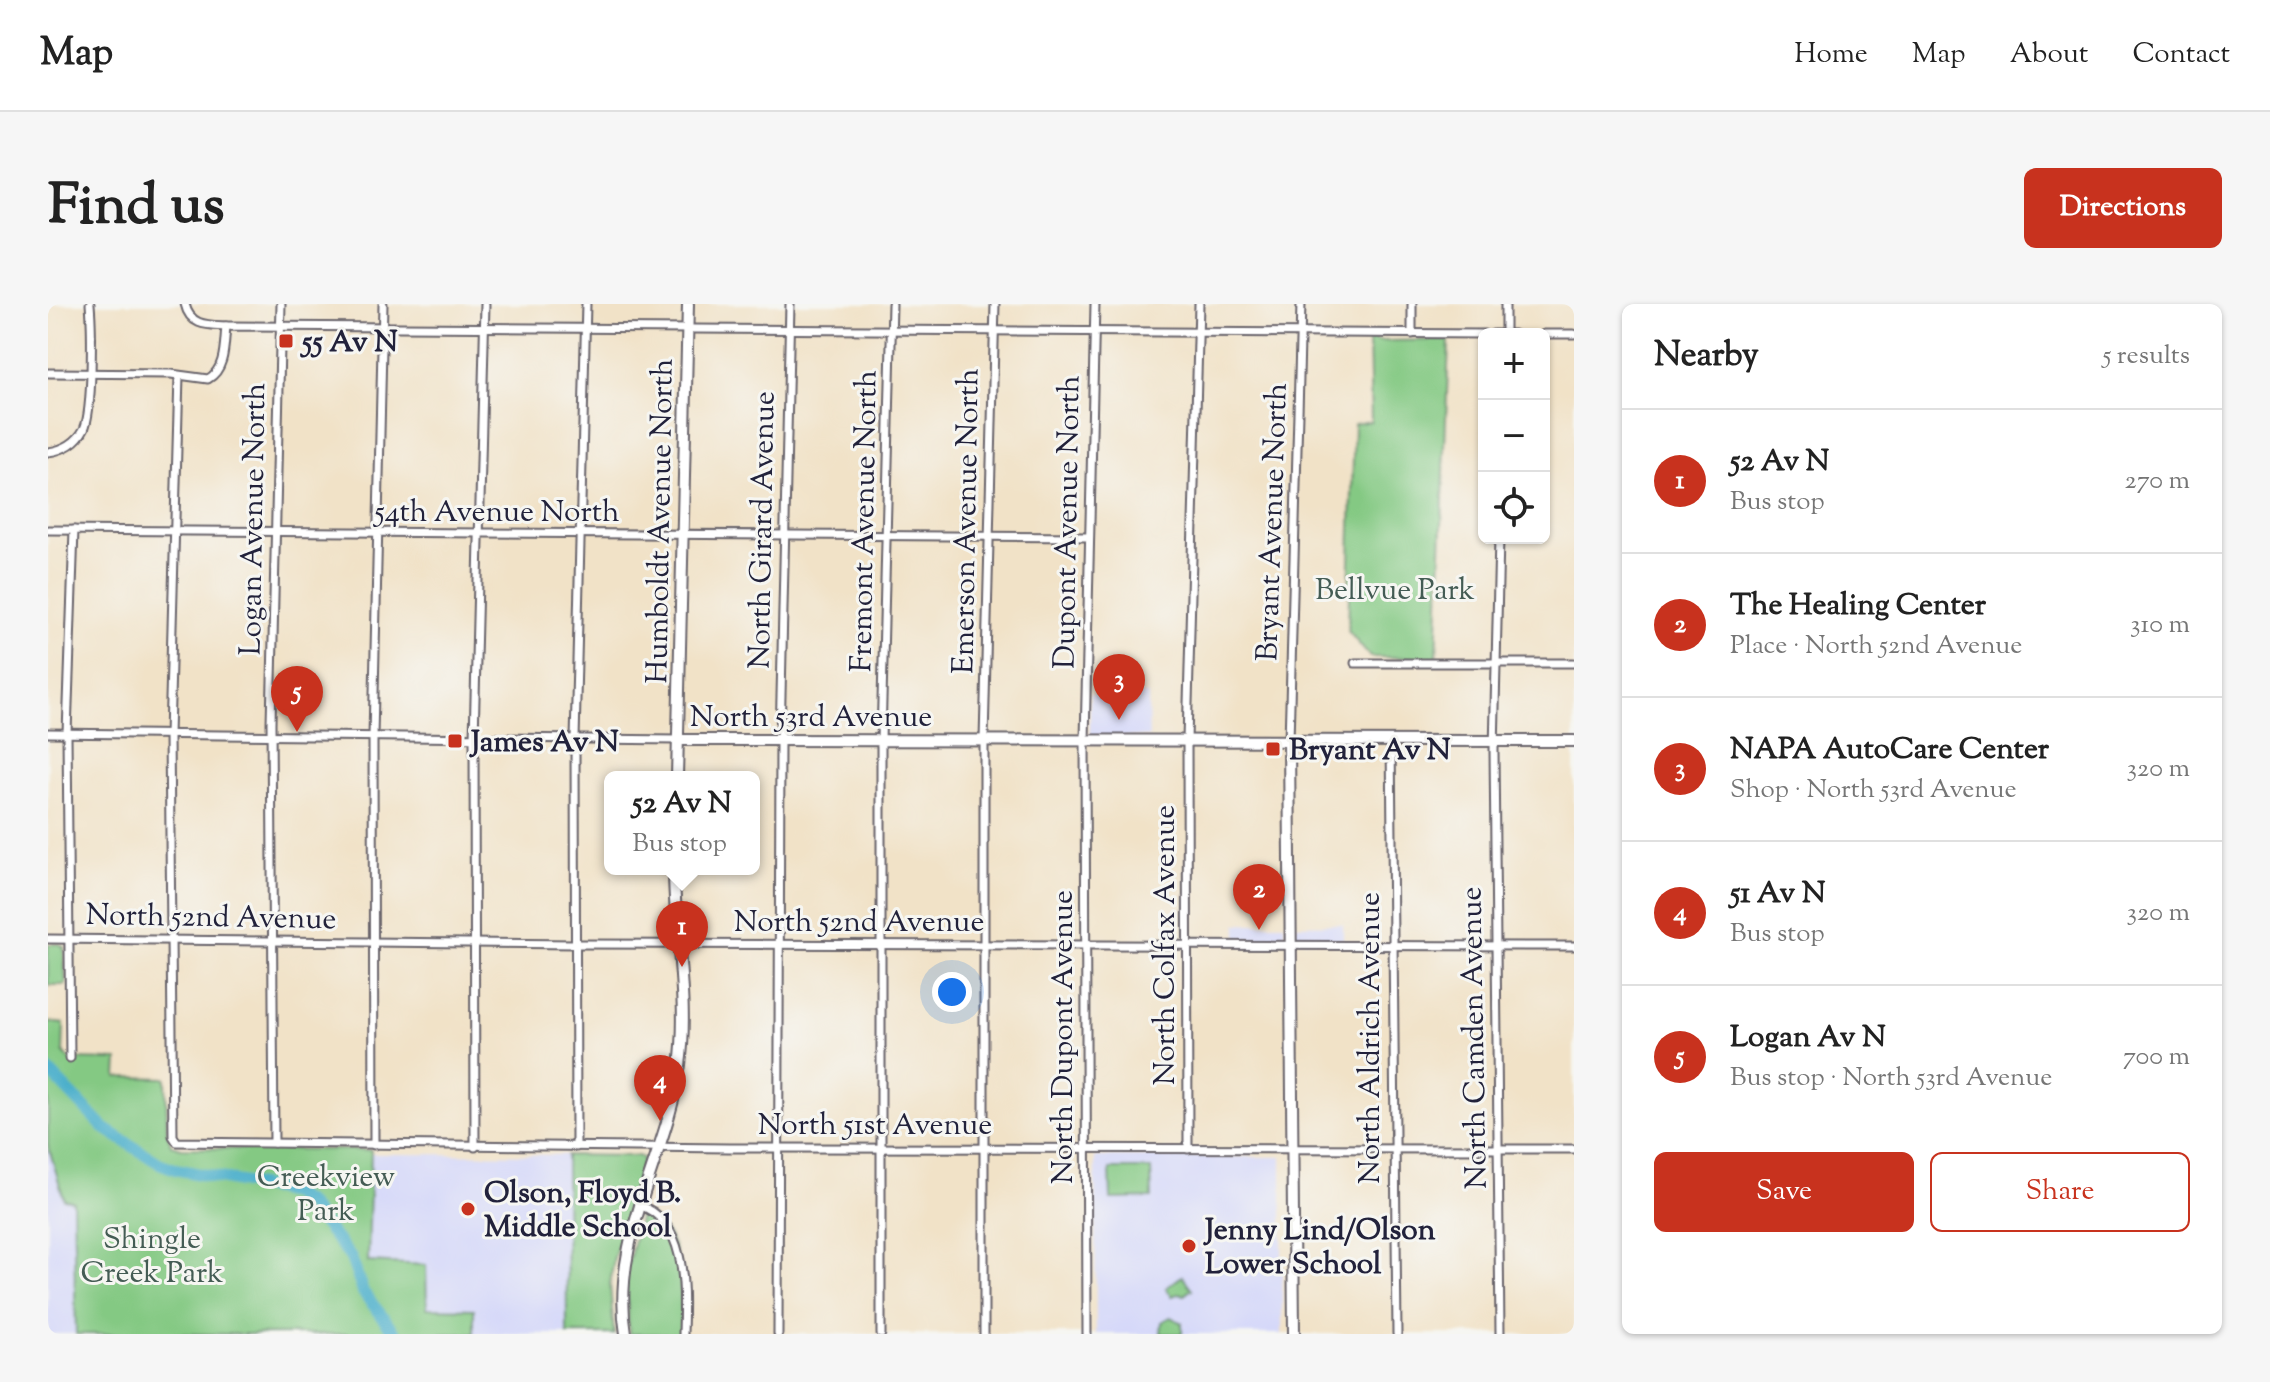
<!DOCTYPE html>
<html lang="en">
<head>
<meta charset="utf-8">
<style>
  body { margin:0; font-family:"Sorts Mill Goudy",serif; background:#f6f6f6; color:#222 }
  .controls { position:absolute; right:24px; top:24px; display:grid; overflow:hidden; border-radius:12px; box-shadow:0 2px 6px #0004 }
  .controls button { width:72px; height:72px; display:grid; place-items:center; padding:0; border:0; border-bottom:2px solid #e0e0e0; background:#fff; color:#222; font:40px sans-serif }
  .you { position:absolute; left:904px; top:688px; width:28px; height:28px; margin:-20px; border:6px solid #fff; border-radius:50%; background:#1a73e8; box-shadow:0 0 0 12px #1a73e833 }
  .badge { display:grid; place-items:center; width:52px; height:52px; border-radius:50%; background:#c8321e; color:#fff; font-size:26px; font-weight:700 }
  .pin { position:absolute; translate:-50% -66px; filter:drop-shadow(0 2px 4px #0008) }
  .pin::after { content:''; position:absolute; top:42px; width:28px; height:24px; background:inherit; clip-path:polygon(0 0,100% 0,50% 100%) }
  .popup { position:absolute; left:556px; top:467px; width:156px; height:104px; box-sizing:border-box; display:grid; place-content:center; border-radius:12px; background:#fff; filter:drop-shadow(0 2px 6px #0005); font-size:26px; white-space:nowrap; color:#767676 }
  .popup b { font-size:30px; color:#222 }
  .popup::after { content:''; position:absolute; left:50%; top:100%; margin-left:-16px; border:16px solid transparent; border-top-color:#fff }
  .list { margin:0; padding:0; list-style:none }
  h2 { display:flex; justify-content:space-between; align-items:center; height:104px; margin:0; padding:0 32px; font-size:34px }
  h2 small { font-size:26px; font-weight:400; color:#767676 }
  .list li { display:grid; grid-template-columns:52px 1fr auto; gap:24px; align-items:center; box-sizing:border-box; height:144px; padding:0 32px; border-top:2px solid #e0e0e0 }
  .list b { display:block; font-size:30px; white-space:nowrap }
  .list p { margin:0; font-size:26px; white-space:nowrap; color:#767676 }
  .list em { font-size:26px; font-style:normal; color:#767676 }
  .actions { display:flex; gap:16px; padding:24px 32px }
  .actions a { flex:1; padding:18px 0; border:2px solid #c8321e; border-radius:12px; text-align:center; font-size:28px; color:#c8321e }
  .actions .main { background:#c8321e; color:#fff }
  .icon { flex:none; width:44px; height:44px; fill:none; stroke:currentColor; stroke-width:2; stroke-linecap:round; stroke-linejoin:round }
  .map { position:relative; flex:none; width:1526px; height:1030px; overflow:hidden; border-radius:12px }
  header { display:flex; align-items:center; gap:48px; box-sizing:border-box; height:112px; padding:0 40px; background:#fff; border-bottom:2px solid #e0e0e0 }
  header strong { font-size:38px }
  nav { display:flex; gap:44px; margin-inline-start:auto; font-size:28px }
  .intro { display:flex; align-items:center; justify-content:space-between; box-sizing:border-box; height:192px; padding:0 48px }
  h1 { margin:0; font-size:56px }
  .button { padding:20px 36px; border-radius:12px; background:#c8321e; color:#fff; font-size:28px; font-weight:700 }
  main { display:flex; gap:48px; padding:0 48px }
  aside { flex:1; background:#fff; border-radius:12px; box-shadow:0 2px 6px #0004 }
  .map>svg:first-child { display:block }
  .built { fill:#d5d8f9 }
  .green { fill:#84c983; stroke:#53765f; stroke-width:2 }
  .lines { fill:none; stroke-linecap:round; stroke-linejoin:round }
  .river { stroke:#4aaeca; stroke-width:12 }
  .street-casing { stroke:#6a656c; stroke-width:11 }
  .secondary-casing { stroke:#6a656c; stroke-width:14 }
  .street { stroke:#fff; stroke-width:7 }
  .secondary { stroke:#fff; stroke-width:10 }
  .poi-dot { fill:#c8321e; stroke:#f6f6f2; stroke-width:3 }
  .labels { text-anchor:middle; stroke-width:6; stroke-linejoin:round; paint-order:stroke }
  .poi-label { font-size:30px; font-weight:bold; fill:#22223b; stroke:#f6f6f2; text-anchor:start }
  .street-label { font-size:30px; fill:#22223b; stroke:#f6f6f2 }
  .park-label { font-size:30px; fill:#445c54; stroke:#f6f6f2 }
</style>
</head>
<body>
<header>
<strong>Map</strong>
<nav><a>Home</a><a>Map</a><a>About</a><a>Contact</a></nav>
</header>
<div class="intro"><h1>Find us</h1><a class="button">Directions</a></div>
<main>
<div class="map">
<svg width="1526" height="1030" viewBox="0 0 1526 1030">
  <rect width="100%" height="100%" fill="#f6f6f2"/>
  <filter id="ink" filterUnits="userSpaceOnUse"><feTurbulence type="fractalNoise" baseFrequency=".0125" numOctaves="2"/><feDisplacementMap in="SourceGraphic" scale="16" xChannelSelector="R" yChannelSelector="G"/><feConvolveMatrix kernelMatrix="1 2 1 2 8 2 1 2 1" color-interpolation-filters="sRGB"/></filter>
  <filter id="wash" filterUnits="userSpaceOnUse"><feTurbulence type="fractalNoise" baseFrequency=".006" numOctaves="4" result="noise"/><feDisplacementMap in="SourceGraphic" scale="32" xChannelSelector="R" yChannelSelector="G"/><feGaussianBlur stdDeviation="1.8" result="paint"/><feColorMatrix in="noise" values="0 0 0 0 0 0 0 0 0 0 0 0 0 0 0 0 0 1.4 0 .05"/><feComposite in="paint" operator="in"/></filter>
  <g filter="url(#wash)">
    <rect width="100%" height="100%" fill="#f1e2c7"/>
    <!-- built -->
    <g class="built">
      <polygon points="1042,390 1100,391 1101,433 1044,432 1042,427"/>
      <polygon points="1189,620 1236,620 1237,632 1232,636 1189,637"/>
      <polygon points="1295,620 1295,636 1251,636 1247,631 1248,621"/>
      <polygon points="0,841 25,896 28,1030 0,1030"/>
      <polygon points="323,850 518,851 519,1030 426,1030 426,1005 378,1005 320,959"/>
      <polygon points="1047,853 1234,853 1234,1030 1048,1030"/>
    </g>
    <!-- green -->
    <g class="green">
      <polygon points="1321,33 1330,37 1401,36 1389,354 1322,353 1300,327 1306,120 1323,117"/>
      <polygon points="0,640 12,640 16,643 18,681 0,681"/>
      <polygon points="0,718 16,720 15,748 21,755 70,756 69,773 118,774 119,828 123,841 134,844 323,846 320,958 378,961 379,1004 426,1005 426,1030 28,1030 25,897 16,895 0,841"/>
      <polygon points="518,851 590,852 595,854 566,954 562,981 566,1030 519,1030"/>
      <polygon points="1103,865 1104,894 1063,895 1062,865"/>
      <path d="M592 910H600C607 917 617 924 622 934 635 960 633 1001 632 1030H581L578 969Z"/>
      <polygon points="1134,972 1144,985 1136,991 1133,989 1124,992 1118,984"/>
      <polygon points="1123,1013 1134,1019 1134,1030 1113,1030 1114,1018"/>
    </g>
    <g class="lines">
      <!-- river -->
      <polyline class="river" points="0,766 56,824 111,859 127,865 226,885 244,890 259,899 303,954 315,988 348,1030"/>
    </g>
  </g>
  <g filter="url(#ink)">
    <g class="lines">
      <!-- street casing -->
      <g class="street-casing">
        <g id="street">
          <path d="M137 0C142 22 159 21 178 22"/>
          <polyline points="1364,0 1364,30"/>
          <polyline points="1445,30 1466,30"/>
          <polyline points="1457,30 1457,0"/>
          <polyline points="1496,30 1526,30"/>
          <path d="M0 69 123 70 160 75C178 65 176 40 178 22L1436 30"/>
          <polyline points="131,72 121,431 125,832 129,838 681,844 1526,845"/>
          <path d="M0 148C15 146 28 140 36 125 45 107 44 23 42 0"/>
          <polyline points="0,226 1041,233"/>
          <polyline points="1451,234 1446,446 1452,1030"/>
          <polyline points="1307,359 1526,359"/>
          <polyline points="0,429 630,436"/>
          <polyline points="1241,437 1253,0"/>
          <polyline points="1343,437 1349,1030"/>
          <polyline points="0,635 528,640 1526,642"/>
          <polyline points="22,754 19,429 26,226"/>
          <polyline points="226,839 223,419 233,0"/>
          <polyline points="326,841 325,433 335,0"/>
          <polyline points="427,843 426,434 437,0"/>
          <polyline points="528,843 527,436 538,0"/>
          <polyline points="1140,845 1139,436 1151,0"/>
          <path d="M591 901C641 918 636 988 635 1030"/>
          <polyline points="730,1030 732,435 742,0"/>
          <polyline points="833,1030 833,436 844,0"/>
          <polyline points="936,1030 936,436 947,0"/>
          <polyline points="1039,1030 1037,436 1047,0"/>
        </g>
      </g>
      <!-- secondary casing -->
      <g class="secondary-casing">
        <g id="secondary">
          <polyline points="630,436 1526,437"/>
          <polyline points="1241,437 1246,1030"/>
          <polyline points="629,473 640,0"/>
          <path d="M578 1030C562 935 619 853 632 761 641 696 626 631 626 565"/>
        </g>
      </g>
      <!-- street -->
      <use href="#street" class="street"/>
      <!-- secondary -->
      <use href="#secondary" class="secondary"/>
    </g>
  </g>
  <!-- markers -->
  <g class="poi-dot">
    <rect x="230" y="29" width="16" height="16" rx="4"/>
    <rect x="399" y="429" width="16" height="16" rx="4"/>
    <rect x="1217" y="437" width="16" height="16" rx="4"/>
    <circle cx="420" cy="905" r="8"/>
    <circle cx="1141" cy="942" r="8"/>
  </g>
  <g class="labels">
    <!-- poi labels -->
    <g class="poi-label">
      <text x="254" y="47">55 Av N</text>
      <text x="423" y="447">James Av N</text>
      <text x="1241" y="455">Bryant Av N</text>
      <text x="436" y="898">Olson, Floyd B.<tspan x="436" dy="34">Middle School</tspan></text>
      <text x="1157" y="935">Jenny Lind/Olson<tspan x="1157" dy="34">Lower School</tspan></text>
    </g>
    <!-- street labels -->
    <g class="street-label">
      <text x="449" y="217">54th Avenue North</text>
      <text transform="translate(204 215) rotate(-89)" y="10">Logan Avenue North</text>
      <text transform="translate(611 217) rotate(-89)" y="10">Humboldt Avenue North</text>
      <text transform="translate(815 217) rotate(-89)" y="10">Fremont Avenue North</text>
      <text transform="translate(917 217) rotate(-89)" y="10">Emerson Avenue North</text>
      <text transform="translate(1018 218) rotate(-89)" y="10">Dupont Avenue North</text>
      <text transform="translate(1223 218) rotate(-88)" y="10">Bryant Avenue North</text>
      <text transform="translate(713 226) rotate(-89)" y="10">North Girard Avenue</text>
      <text x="763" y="422">North 53rd Avenue</text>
      <text transform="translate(163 612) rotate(1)" y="10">North 52nd Avenue</text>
      <text x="811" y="627">North 52nd Avenue</text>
      <text transform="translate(1116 641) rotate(-90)" y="10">North Colfax Avenue</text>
      <text transform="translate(1014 733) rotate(-90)" y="10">North Dupont Avenue</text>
      <text transform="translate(1321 734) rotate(-90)" y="10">North Aldrich Avenue</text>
      <text transform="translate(1425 734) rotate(-91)" y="10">North Camden Avenue</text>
      <text x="827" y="830">North 51st Avenue</text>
    </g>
    <!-- park labels -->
    <g class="park-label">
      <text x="1347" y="295">Bellvue Park</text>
      <text x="278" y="882">Creekview<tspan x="278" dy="34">Park</tspan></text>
      <text x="104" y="944">Shingle<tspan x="104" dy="34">Creek Park</tspan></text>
    </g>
  </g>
</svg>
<div class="controls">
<button>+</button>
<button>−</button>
<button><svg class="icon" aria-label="locate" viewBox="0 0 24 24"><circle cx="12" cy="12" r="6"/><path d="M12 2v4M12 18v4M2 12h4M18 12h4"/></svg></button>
</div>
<div class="you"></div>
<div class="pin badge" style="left:634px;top:663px">1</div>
<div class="popup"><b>52 Av N</b>Bus stop</div>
<div class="pin badge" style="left:1211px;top:626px">2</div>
<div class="pin badge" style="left:1071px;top:416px">3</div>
<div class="pin badge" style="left:612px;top:817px">4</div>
<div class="pin badge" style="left:249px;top:428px">5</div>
</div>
<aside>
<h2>Nearby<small>5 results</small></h2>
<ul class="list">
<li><span class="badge">1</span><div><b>52 Av N</b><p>Bus stop</p></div><em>270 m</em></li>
<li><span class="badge">2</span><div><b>The Healing Center</b><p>Place · North 52nd Avenue</p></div><em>310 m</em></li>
<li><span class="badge">3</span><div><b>NAPA AutoCare Center</b><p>Shop · North 53rd Avenue</p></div><em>320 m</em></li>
<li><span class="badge">4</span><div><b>51 Av N</b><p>Bus stop</p></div><em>320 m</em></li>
<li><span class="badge">5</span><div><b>Logan Av N</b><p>Bus stop · North 53rd Avenue</p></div><em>700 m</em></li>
</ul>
<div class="actions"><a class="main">Save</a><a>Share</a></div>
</aside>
</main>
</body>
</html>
